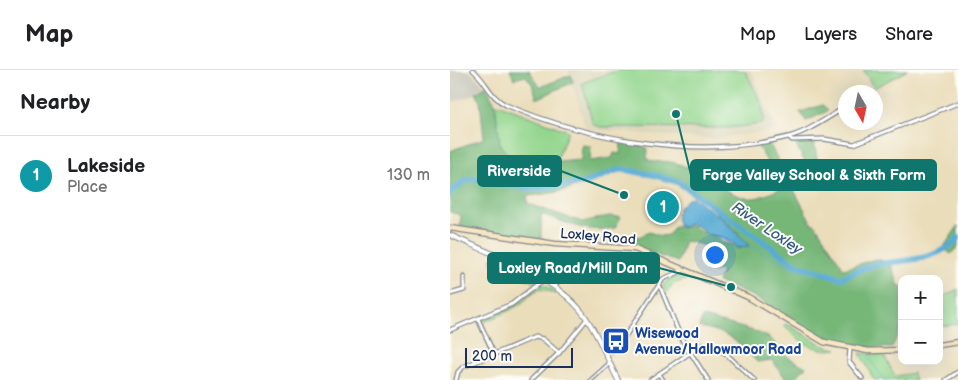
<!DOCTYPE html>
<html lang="en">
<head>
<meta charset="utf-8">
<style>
  body { margin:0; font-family:"Balsamiq Sans",sans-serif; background:#f6f6f6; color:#202124 }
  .controls { position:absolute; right:15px; bottom:15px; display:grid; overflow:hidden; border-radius:10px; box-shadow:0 5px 20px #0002 }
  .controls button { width:45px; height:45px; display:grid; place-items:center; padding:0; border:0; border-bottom:1px solid #e0e0e0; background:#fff; color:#202124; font:25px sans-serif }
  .compass { position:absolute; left:388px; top:15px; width:45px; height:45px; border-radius:50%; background:#fff; box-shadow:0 5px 20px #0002; rotate:171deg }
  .scale { position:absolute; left:15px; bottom:12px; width:108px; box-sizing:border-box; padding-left:5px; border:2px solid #1b2f5e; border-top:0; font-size:14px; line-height:18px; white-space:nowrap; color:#1b2f5e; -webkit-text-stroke:4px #fdfcf7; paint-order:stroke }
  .you { position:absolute; left:264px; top:184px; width:18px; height:18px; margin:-12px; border:4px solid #fff; border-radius:50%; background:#1a73e8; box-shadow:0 0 0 8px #1a73e833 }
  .badge { display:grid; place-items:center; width:32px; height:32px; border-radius:50%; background:#0f766e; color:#fff; font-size:16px; font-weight:700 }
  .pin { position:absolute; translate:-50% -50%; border:2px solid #fff; box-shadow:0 1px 5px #0006 }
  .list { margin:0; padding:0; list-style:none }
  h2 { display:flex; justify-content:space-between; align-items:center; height:65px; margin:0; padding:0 20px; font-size:21px }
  h2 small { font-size:16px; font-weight:400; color:#757577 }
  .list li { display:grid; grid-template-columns:32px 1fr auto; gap:15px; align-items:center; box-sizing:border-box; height:80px; padding:0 20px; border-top:1px solid #e0e0e0 }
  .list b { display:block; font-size:19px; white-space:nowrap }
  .list p { margin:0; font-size:16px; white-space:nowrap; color:#757577 }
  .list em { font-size:16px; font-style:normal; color:#757577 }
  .map { position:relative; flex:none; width:508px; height:310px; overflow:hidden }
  header { display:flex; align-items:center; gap:30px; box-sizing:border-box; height:70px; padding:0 25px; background:#fff; border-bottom:1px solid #e0e0e0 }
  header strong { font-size:24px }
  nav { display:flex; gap:28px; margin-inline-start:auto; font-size:18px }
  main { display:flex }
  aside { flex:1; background:#fff }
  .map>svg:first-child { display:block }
  .built { fill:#d8d1b4 }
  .industrial { fill:#c6c5b8 }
  .green { fill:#93d68d; stroke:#578276 }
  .forest { fill:#76b778; stroke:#48736b }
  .water { fill:#59abd4; stroke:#3a6d99 }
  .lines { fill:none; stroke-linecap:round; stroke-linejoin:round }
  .stream { stroke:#59abd4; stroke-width:1 }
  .river { stroke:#59abd4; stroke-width:6 }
  .minor-casing { stroke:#82868c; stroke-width:5.5 }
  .tertiary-casing { stroke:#82868c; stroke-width:6 }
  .secondary-casing { stroke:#82868c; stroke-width:7 }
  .minor { stroke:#fff; stroke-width:3 }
  .tertiary { stroke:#fff; stroke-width:4 }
  .secondary { stroke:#f8e7c3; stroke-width:4.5 }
  .labels { text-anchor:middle; stroke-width:4; stroke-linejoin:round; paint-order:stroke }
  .street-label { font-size:14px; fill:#1b2f5e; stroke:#fdfcf7 }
  .transit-label { font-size:14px; font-weight:bold; fill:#164399; stroke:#fdfcf7; text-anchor:start }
  .water-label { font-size:15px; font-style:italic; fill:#315a87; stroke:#fdfcf7 }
  .leader { fill:none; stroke:#0f766e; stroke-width:2 }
  .callout-dot { fill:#0f766e; stroke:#fdfcf7; stroke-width:2 }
  .callout { fill:#0f766e; stroke:#0f766e; stroke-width:2 }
  .callout-label { font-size:15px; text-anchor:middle; font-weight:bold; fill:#fff }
</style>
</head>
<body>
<header>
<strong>Map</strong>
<nav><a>Map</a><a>Layers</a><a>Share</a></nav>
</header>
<main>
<aside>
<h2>Nearby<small></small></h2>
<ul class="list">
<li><span class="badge" style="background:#0f9aa8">1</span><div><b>Lakeside</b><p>Place</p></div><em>130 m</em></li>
</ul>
</aside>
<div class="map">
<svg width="508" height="310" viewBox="0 0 508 310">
  <rect width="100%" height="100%" fill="#fdfcf7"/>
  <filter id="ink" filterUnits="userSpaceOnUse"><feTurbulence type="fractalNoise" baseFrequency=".02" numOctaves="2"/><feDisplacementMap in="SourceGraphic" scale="10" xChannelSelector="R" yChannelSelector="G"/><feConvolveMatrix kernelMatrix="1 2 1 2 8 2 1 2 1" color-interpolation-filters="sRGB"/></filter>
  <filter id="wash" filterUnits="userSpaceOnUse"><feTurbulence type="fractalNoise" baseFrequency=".0096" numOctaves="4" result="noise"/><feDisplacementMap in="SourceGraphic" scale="20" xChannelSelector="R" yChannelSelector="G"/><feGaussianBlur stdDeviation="1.12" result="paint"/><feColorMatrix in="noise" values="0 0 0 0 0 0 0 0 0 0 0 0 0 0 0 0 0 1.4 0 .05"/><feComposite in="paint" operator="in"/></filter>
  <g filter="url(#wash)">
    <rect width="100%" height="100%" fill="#eaddba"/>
    <!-- built -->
    <polygon class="built" points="118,0 301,0 327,61 260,69 136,59"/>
    <!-- industrial -->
    <polygon class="industrial" points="0,0 18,0 36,17 21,26 0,33"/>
    <!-- green -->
    <g class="green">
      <polygon points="169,0 295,0 312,35 314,51 311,54 278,58 150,57 143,54 132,13"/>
      <polygon points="413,0 458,0 424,18"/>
      <path d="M45 33 118 61 106 92C87 93 60 96 50 75 46 66 47 43 45 33Z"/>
      <polygon points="41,188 84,208 86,212 85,213 42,193"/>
      <polygon points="231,206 240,208 223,214 215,224 213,215 219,210"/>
      <path d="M93 214 107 222 105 224C83 212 83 227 67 236 57 242 45 247 34 252L32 250 64 235Z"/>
      <polygon points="508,219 508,254 491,256 490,228"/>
      <path d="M337 254 374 276 387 279C366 283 348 271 334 255Z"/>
      <polygon points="410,283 434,285 445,306 463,303 465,310 424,310"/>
    </g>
    <!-- forest -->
    <g class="forest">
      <polygon points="60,0 79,0 90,17 121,5 123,12 87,29 82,14 76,6 64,9"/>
      <path d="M36 17 45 33 50 75 62 89 83 94 131 90 132 75 141 76 140 91 162 88 164 83 170 84 171 70 197 78V89L204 92C243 85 274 131 304 128 313 127 324 121 333 118L307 75 319 73 362 154H365L394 199 425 189 440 192 449 216H452V255L442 278 411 277 375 270 303 226 268 212 272 200 255 202 257 185 253 175 235 171 228 192 181 176 184 166 189 167 199 162 211 166 218 165 225 156 234 158 240 155 254 163 265 166 273 173 284 175 287 179 299 176C262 133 217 94 157 103 148 104 141 111 133 114 115 122 97 124 77 126L78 134 132 152 159 146 171 147 165 158C132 163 121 153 91 144V170L10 157 11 145 0 142V81L34 68 30 31 26 23Z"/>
      <polygon points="373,35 378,41 356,51 350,42"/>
      <polygon points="364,72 368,94 356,94 345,73"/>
      <polygon points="508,156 508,176 501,184 493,178"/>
      <path d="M253 247 304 261 320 268 338 287 356 297 347 306 337 310 322 290 307 292C288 271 279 262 249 257Z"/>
    </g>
    <!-- water -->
    <path class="water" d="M242 127 272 148 299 176 287 178 285 174C274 170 267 165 256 164L252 159 240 153 235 157 229 156C222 144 231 132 242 127Z"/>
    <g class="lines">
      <!-- stream -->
      <g class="stream">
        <polyline points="243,126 244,123"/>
        <polyline points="299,176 345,198 347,195"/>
        <polyline points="418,287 435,310"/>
      </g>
      <!-- river -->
      <path class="river" d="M0 123 16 110 31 108 45 114 85 119 135 113 170 99 204 105 228 112 347 195 391 208C402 204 413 197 424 195 455 189 485 193 508 168"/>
    </g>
  </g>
  <g filter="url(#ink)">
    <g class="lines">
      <!-- minor casing -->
      <g class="minor-casing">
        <g id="minor">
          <path d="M23 0C36 11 40 27 56 35 139 70 249 90 338 67 358 62 378 47 396 37"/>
          <polyline points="339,67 342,70 374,69 404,74 508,33"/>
          <polyline points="209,214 231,268 258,310"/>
          <path d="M105 216 111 209 117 208C147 203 183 192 211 212"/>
          <polyline points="0,224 14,220 14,207"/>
          <polyline points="28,249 44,284"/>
          <polyline points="0,260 62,234 93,210"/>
          <polyline points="400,278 399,292 412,308"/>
          <polyline points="156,285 170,274 213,209 234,200"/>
          <polyline points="209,304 213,310"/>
          <polyline points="6,310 8,302 13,297 85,267 93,269 109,283"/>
          <polyline points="81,310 109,283 137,249"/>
          <polyline points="141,310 160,293"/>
          <polyline points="200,310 253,274 275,283 304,310"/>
          <polyline points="496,310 508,302"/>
        </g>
      </g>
      <!-- tertiary casing -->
      <g class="tertiary-casing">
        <path id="tertiary" d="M0 165C41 184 104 206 132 242 148 263 156 287 168 310"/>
      </g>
      <!-- secondary casing -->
      <g class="secondary-casing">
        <g id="secondary">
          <polyline points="0,158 105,174 185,179 298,227 374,272 418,281 452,280"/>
          <polyline points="489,275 508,272"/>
        </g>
      </g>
      <!-- minor -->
      <use href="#minor" class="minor"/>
      <!-- tertiary -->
      <use href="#tertiary" class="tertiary"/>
      <!-- secondary -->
      <use href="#secondary" class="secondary"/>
    </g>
  </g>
  <!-- icons -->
  <defs>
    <g id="bus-square" transform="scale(1.4375)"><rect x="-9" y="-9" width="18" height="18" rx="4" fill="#1a4fb4" stroke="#fdfcf7"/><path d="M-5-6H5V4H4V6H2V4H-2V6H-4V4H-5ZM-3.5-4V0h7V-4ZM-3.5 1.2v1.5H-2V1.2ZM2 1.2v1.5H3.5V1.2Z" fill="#fff"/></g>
  </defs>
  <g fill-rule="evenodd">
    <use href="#bus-square" x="166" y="271"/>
  </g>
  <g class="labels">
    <!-- street labels -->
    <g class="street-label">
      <text transform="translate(148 166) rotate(5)" y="5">Loxley Road</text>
    </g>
    <!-- transit labels -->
    <g class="transit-label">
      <text x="185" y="268">Wisewood<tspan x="185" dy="16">Avenue/Hallowmoor Road</tspan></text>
    </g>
    <!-- water labels -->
    <g class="water-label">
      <text transform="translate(317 158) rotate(34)" y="5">River Loxley</text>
    </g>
  </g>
  <!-- callouts -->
  <path class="leader" d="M174 125L111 101M226 44L241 105M281 217L209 198"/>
  <g class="callout-dot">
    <circle cx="174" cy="125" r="5"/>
    <circle cx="226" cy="44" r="5"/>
    <circle cx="281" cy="217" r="5"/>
  </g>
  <g class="callout">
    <rect x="28" y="86" width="83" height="30" rx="5"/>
    <rect x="241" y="90" width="245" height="30" rx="5"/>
    <rect x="38" y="183" width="171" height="30" rx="5"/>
  </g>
  <g class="callout-label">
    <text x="69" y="106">Riverside</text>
    <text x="364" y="110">Forge Valley School &amp; Sixth Form</text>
    <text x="123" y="203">Loxley Road/Mill Dam</text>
  </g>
</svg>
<div class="controls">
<button>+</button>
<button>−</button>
</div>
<svg class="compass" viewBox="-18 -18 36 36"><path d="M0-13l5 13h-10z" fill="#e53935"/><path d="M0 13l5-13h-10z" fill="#757577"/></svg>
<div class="scale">200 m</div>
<div class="you"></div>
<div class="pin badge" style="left:213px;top:137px;background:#0f9aa8">1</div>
</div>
</main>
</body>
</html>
